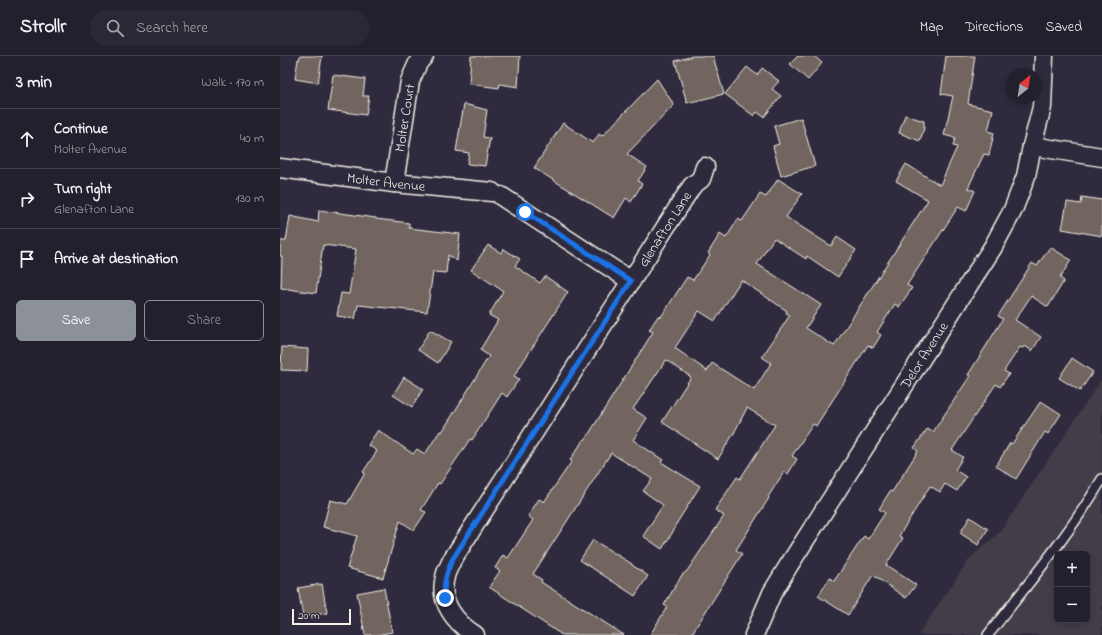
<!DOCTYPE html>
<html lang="en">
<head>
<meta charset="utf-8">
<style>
  body { margin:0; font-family:"Indie Flower",sans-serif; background:#2b2836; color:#f1f3f6 }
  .controls { position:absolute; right:12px; bottom:12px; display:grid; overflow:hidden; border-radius:6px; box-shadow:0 2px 6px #0003 }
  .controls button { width:36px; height:36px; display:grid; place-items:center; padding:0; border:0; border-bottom:1px solid #403e4a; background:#23202e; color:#f1f3f6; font:20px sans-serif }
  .compass { position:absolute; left:726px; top:12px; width:36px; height:36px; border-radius:50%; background:#23202e; box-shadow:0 2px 6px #0003; rotate:30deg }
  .scale { position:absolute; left:12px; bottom:10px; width:59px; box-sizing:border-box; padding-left:4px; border:2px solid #f4f1e8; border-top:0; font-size:11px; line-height:14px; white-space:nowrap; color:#f4f1e8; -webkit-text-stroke:3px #2f2a3d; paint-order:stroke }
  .stop { position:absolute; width:12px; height:12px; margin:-9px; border:3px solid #1a73e8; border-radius:50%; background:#fff }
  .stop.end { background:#1a73e8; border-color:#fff; box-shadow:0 1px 4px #0008 }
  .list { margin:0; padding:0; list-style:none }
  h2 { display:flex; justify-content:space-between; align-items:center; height:52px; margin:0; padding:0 16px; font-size:17px }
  h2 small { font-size:13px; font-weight:400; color:#a3a3aa }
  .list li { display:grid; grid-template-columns:26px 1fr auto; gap:12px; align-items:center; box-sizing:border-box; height:60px; padding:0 16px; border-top:1px solid #403e4a }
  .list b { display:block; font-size:15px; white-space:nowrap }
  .list p { margin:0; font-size:13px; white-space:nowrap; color:#a3a3aa }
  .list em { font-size:13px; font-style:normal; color:#a3a3aa }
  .actions { display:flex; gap:8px; padding:12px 16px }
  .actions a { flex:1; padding:9px 0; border:1px solid #8c9099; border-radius:6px; text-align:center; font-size:14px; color:#8c9099 }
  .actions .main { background:#8c9099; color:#fff }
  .icon { flex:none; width:22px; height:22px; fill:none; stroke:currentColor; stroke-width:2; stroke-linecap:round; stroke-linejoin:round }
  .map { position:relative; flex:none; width:822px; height:579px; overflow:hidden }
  header { display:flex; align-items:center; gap:24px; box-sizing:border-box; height:56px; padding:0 20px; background:#23202e; border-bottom:1px solid #403e4a }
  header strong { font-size:19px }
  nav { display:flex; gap:22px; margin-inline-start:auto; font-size:14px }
  .search { width:280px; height:36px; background:#2b2836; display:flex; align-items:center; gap:10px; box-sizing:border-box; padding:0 14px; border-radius:22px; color:#a3a3aa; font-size:15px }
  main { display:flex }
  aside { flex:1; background:#23202e }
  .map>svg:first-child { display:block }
  .built { fill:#433c48; fill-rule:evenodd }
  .building { fill:#726560; stroke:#f4f1e8; fill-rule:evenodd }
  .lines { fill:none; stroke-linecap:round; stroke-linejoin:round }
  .service-casing { stroke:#f4f1e8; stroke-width:12 }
  .minor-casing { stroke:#f4f1e8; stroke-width:21 }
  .service { stroke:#2f2a3d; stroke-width:9 }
  .minor { stroke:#2f2a3d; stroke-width:18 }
  .route { stroke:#1a73e8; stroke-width:5 }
  .labels { text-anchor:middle; stroke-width:3; stroke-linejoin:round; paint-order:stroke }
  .street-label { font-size:14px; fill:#f4f1e8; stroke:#2f2a3d }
</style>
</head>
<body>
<header>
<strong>Strollr</strong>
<div class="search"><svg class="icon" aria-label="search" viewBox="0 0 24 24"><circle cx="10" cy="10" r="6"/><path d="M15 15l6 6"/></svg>Search here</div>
<nav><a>Map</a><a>Directions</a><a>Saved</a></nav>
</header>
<main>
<aside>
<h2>3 min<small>Walk · 170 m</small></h2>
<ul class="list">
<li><svg class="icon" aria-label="ahead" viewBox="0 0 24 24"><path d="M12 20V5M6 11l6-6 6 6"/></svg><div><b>Continue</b><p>Molter Avenue</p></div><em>40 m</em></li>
<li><svg class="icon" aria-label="right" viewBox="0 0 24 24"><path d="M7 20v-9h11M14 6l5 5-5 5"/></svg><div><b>Turn right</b><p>Glenafton Lane</p></div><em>130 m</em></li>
<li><svg class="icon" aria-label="arrive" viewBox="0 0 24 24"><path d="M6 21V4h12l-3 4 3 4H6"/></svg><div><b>Arrive at destination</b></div></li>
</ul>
<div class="actions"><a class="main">Save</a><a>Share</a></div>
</aside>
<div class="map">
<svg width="822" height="579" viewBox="0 0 822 579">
  <rect width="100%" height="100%" fill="#2f2a3d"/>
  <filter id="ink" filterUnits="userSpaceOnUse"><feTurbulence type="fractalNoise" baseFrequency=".025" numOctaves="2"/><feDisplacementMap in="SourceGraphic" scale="8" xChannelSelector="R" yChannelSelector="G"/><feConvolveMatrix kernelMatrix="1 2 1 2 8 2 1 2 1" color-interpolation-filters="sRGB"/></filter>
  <g filter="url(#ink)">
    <!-- built -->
    <path class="built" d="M822 323V579H638L690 502 720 476ZM777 498H807V564H777Z"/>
    <!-- building -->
    <g class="building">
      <polygon points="20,0 42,0 38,27 15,23 18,3 19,4"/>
      <polygon points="191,0 240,0 238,31 220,28 219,32 189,28"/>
      <polygon points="413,0 433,0 444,38 407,47 395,5"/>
      <polygon points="518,0 534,0 542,7 528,24 510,8"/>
      <path d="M666 0H695L688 48 713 54 708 75 714 77 709 99 704 98 688 132 695 135 686 155 678 151 627 229 632 232 619 251 615 248 597 276 601 279 593 292 588 289 536 370 533 368 512 400 517 403 508 418 504 416 488 441 489 442 456 494 462 498 411 579H370L387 551 384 549 402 519 407 515 444 460 435 454 457 421 460 423 495 369 467 352 454 377 438 403 382 366 411 321 386 304 353 353 367 362 353 384 383 404 381 406 420 430 395 470 396 471 382 493 363 480 383 449 363 435 372 423 331 397 253 518 262 524 261 526 344 579H282L209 531 220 515 215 512 223 499 228 502 253 464 248 460 259 443 264 446 292 405 290 404 304 383 305 384 373 276 369 274 378 260 381 261 407 221 413 224 430 199 428 197 440 178 446 182 458 163 462 165 480 138 486 141 498 123 522 138 506 161 551 190 557 181 576 194 558 221 527 200 526 203 494 182 477 208 541 249 526 272 554 290 648 144 616 125 626 108 660 129 677 91 673 90 675 82 664 79 673 40 661 38ZM461 224 507 255 506 257 510 259 482 301 491 307 474 334 432 307 427 315 395 292 419 255 435 265Z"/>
      <polygon points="467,11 477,19 482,12 499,25 492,33 501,40 484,61 477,56 474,60 445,38"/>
      <polygon points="53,19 85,23 83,40 89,40 86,59 48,54"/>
      <polygon points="377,23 394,49 347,98 367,111 358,125 362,128 351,146 346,142 334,162 254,112 283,67 313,87 319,78 322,80"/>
      <polygon points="184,48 207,54 203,81 210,82 205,110 187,108 189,97 176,95"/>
      <polygon points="625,59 644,65 644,72 640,85 619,77"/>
      <polygon points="521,62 535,110 501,120 493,90 499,88 494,70"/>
      <polygon points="802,141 822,144 822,180 782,173 787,146 801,148"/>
      <polygon points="39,154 96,162 96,163 129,167 129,172 180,178 177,205 168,199 166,217 153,216 147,256 78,249 75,263 57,260 61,237 69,238 76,193 43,189 36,237 1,232 2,200 0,200 0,185 6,185 10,160 38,166"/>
      <polygon points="208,189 221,197 224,193 240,203 235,210 260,227 265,220 288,236 234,320 239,323 227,341 222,337 192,384 190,383 160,428 158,427 141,454 146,456 134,474 120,465 103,522 67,512 77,480 43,471 50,444 67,448 85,417 83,416 97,395 88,389 98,374 133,398 137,393 145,398 160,375 162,376 209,300 200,294 218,264 209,259 223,235 191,214"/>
      <polygon points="770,191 791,204 780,222 784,225 768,251 751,240 735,264 761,281 752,295 745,290 743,292 740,291 724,315 729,318 720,331 716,328 672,394 683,401 675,414 686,421 677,435 665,428 660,436 650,430 619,480 623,482 606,509 636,529 626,542 593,519 568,559 538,540 550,522 554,525 584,480 588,483 605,457 599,453 610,435 612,436 638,395 634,392 647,373 653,376 690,320 688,319 723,263 718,260 752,207 757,210"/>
      <polygon points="150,274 171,286 158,307 138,294"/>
      <polygon points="2,291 28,293 27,315 1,314"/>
      <polygon points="792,302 813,316 800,335 779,322"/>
      <polygon points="124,321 143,333 132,351 113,339"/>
      <polygon points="761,345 781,358 768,378 765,376 736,423 716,410 730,387 732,388"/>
      <polygon points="690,461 708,473 698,489 680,477"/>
      <polygon points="313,484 352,508 352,509 368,520 355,540 300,504"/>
      <polygon points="42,528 47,557 23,561 18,532"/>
      <polygon points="104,532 112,576 97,579 85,579 77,537"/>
    </g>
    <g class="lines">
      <!-- service casing -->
      <g class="service-casing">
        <path id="service" d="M708 579C747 529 789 479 822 423"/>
      </g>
      <!-- minor casing -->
      <g class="minor-casing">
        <g id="minor">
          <polyline points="752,90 822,101"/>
          <path id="s1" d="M0 112 114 127 212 136"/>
          <path id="s2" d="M114 127 130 25 138 7 144 0"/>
          <polyline points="221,140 351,225"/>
          <path id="s3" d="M195 579C176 567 158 546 165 521 166 515 170 509 172 504L412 130 421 123 425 111"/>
          <path id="s4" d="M474 579 492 537 509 509 713 191 733 154 746 120 752 90 762 51 764 0"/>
        </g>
      </g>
      <!-- service -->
      <use href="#service" class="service"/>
      <!-- minor -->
      <use href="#minor" class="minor"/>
    </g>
  </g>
  <g class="lines" filter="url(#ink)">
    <!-- route -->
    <path class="route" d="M165 542C163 526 166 519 172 504L351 225 245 156"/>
  </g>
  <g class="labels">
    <!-- street labels -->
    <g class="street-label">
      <text dy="5" stroke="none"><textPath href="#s2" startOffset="66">Molter Court</textPath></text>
      <text dy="5" stroke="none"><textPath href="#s1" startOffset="107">Molter Avenue</textPath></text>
      <text dy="5" stroke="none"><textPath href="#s3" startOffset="482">Glenafton Lane</textPath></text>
      <text dy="5" stroke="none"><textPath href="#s4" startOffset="328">Delor Avenue</textPath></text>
    </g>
  </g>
</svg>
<div class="controls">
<button>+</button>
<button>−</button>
</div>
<svg class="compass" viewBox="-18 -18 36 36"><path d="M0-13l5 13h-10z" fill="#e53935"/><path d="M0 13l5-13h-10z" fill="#a3a3aa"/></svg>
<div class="scale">20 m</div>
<div class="stop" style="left:245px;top:156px"></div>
<div class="stop end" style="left:165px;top:542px"></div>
</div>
</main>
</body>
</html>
